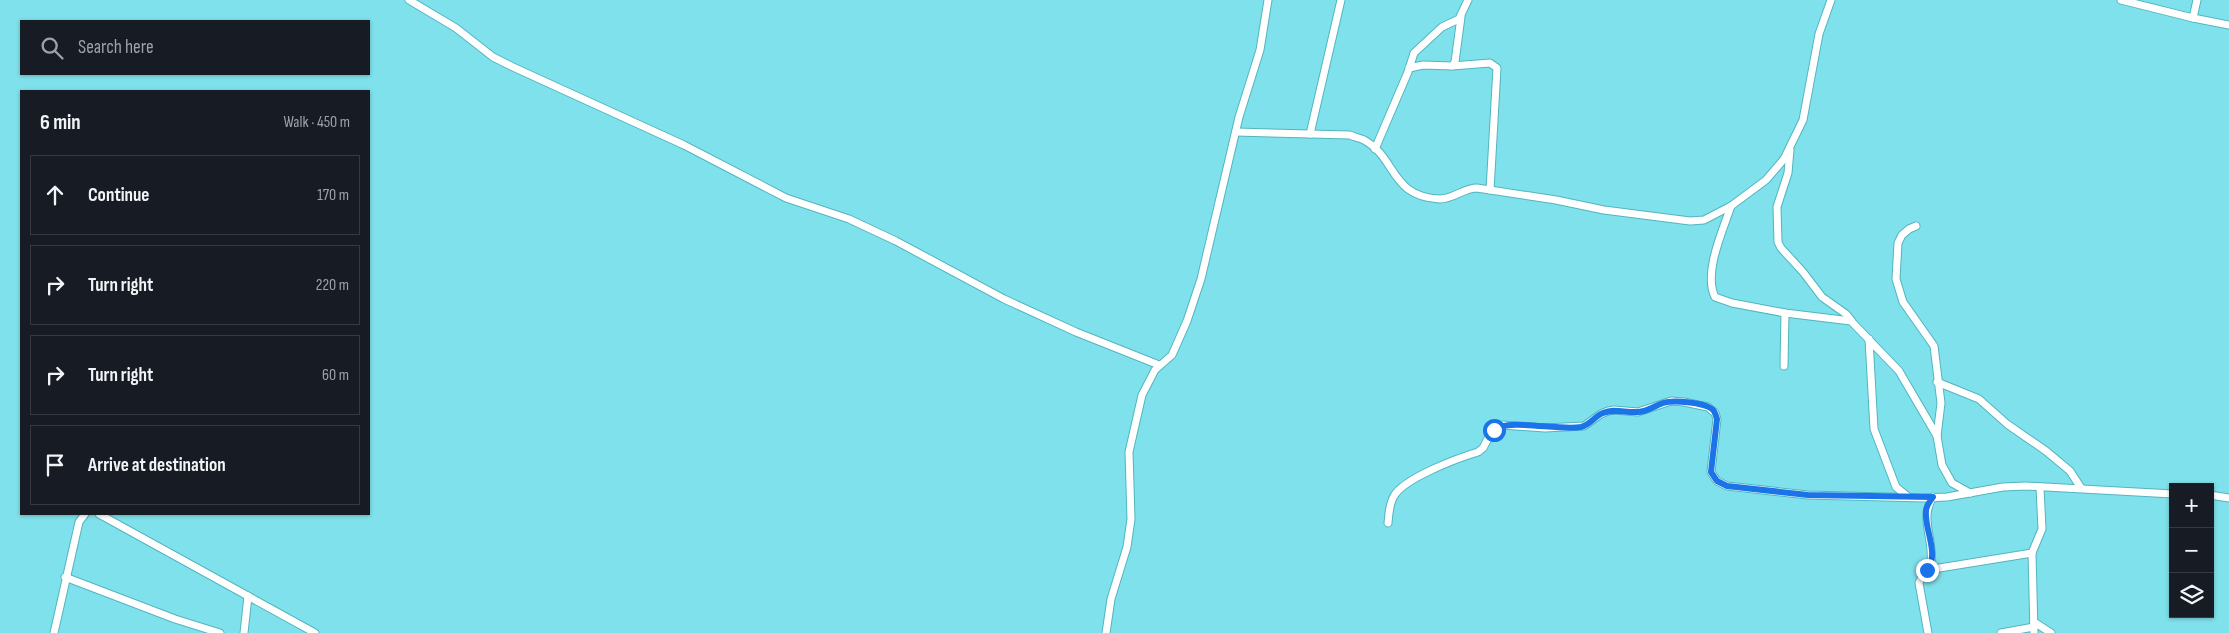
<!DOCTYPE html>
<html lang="en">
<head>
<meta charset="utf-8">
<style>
  body { margin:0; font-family:"Sofia Sans Condensed",sans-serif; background:#242831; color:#f1f3f6 }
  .controls { position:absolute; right:15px; bottom:15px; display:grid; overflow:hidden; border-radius:0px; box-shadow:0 1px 4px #0004 }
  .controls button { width:45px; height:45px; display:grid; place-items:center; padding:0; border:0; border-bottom:1px solid #363941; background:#171b24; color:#f1f3f6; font:25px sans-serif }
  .stop { position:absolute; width:15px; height:15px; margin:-11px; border:4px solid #1a73e8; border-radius:50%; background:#fff }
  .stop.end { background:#1a73e8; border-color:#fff; box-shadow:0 1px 5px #0008 }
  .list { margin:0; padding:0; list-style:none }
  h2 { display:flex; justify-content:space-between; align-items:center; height:65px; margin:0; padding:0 20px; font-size:21px }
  h2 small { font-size:16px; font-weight:400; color:#9ea1a6 }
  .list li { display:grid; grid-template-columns:32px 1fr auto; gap:15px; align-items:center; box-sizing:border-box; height:80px; margin:0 10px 10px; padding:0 10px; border:1px solid #363941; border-radius:0px }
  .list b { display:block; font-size:19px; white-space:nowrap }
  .list em { font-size:16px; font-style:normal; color:#9ea1a6 }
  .icon { flex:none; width:28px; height:28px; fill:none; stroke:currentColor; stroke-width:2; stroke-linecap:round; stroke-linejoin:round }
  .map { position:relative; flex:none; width:2229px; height:633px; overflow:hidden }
  .search { position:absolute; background:#171b24; box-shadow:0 1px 4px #0004; left:20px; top:20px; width:350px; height:55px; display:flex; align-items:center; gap:12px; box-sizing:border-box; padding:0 18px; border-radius:0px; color:#9ea1a6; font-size:19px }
  .panel { position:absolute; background:#171b24; box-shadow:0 1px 4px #0004; left:20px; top:90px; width:350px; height:425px; border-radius:0px }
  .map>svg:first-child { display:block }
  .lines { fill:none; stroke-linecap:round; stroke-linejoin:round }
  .minor-casing { stroke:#52b5bf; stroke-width:9 }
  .minor { stroke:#fff; stroke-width:7 }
  .route { stroke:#1a73e8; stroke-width:6 }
</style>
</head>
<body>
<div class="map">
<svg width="2229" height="633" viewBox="0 0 2229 633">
  <rect width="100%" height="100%" fill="#7fe1eb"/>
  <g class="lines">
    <!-- minor casing -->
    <g class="minor-casing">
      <g id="minor">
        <polyline points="409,0 456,28 493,57 513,67 684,145 786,198 849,219 896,241 1004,299 1076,332 1159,365"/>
        <polyline points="2121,0 2193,18 2229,25"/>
        <polyline points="2193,18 2197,0"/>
        <polyline points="1452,66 1490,63 1497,68 1490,190"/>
        <polyline points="1409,68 1423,65 1452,66 1455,62 1461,17"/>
        <path d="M1236 132 1350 135C1354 137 1360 138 1364 140 1397 158 1390 197 1440 199 1453 199 1464 188 1477 188L1556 200 1604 210 1690 221 1704 220 1731 206 1766 180 1784 159 1803 120 1819 34 1831 0"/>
        <polyline points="1310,134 1341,0"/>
        <polyline points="1375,149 1408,72 1414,53 1442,27 1459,19 1468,0"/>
        <polyline points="1790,150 1788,173 1777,207 1778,242 1781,248 1803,272 1822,297 1846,314 1851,320"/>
        <path d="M1731 206C1723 230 1703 273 1715 297L1732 303 1785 313 1851 321 1899 371 1937 436"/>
        <polyline points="1916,226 1909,229 1902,235 1898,243 1896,279 1903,302 1934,346 1941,403 1937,436 1942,465 1952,483 1970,493"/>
        <polyline points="1869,339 1874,429 1896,487 1907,496"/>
        <polyline points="1784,366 1785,313"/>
        <polyline points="1937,382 1979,399 2007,424 2046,451 2070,471 2081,488"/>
        <polyline points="2210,495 2229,498"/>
        <polyline points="99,514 315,633"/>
        <path d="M1388 523C1389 514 1389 504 1394 496 1404 478 1458 458 1478 452L1483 448 1493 429 1502 425 1545 428 1584 426 1601 414 1608 411 1614 410 1638 412 1671 401 1684 402 1708 407 1715 413 1717 419 1711 472 1717 481 1727 486 1808 495 1924 498 1947 497 2003 487 2026 486 2173 494"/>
        <polyline points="1927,570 2032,553"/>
        <polyline points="65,577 175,619 220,633"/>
        <polyline points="2034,622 2051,633"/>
        <polyline points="54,633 79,522 85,514"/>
        <polyline points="244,633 248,596"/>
        <polyline points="1106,633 1111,599 1127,547 1131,519 1129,452 1142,395 1155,370 1172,355 1187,321 1201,279 1239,117 1260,50 1268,0"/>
        <path d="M1928 633 1919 583C1922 575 1930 570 1931 562 1934 539 1919 518 1933 497"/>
        <polyline points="2001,633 2034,627"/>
        <polyline points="2034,633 2032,553 2042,529 2040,487"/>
      </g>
    </g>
    <!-- minor -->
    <use href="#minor" class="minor"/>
  </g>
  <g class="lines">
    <!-- route -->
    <path class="route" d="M1494 430C1509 418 1558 431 1581 427 1590 425 1595 416 1603 413 1615 408 1625 413 1638 412 1647 412 1654 406 1663 403 1673 400 1703 402 1712 409 1715 411 1716 416 1717 419L1711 472 1717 481 1727 486 1808 495 1933 497C1930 501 1926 506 1926 511 1924 529 1940 554 1927 570"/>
  </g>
</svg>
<div class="controls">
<button>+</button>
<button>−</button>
<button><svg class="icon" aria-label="layers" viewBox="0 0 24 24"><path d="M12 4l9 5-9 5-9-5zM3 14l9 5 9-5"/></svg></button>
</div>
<div class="stop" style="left:1494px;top:430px"></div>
<div class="stop end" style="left:1927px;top:570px"></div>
<div class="search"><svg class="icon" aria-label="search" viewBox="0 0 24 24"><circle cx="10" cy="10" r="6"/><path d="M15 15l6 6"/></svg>Search here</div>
<section class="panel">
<h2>6 min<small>Walk · 450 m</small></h2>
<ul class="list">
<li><svg class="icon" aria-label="ahead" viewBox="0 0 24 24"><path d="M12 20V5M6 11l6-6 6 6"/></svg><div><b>Continue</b></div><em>170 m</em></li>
<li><svg class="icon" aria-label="right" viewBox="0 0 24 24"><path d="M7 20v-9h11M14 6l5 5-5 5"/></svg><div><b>Turn right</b></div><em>220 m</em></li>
<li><svg class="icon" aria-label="right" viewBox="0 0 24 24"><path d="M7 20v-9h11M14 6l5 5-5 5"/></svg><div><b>Turn right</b></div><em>60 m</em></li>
<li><svg class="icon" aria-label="arrive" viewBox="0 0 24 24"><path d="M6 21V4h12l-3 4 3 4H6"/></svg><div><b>Arrive at destination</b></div></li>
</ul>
</section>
</div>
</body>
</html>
